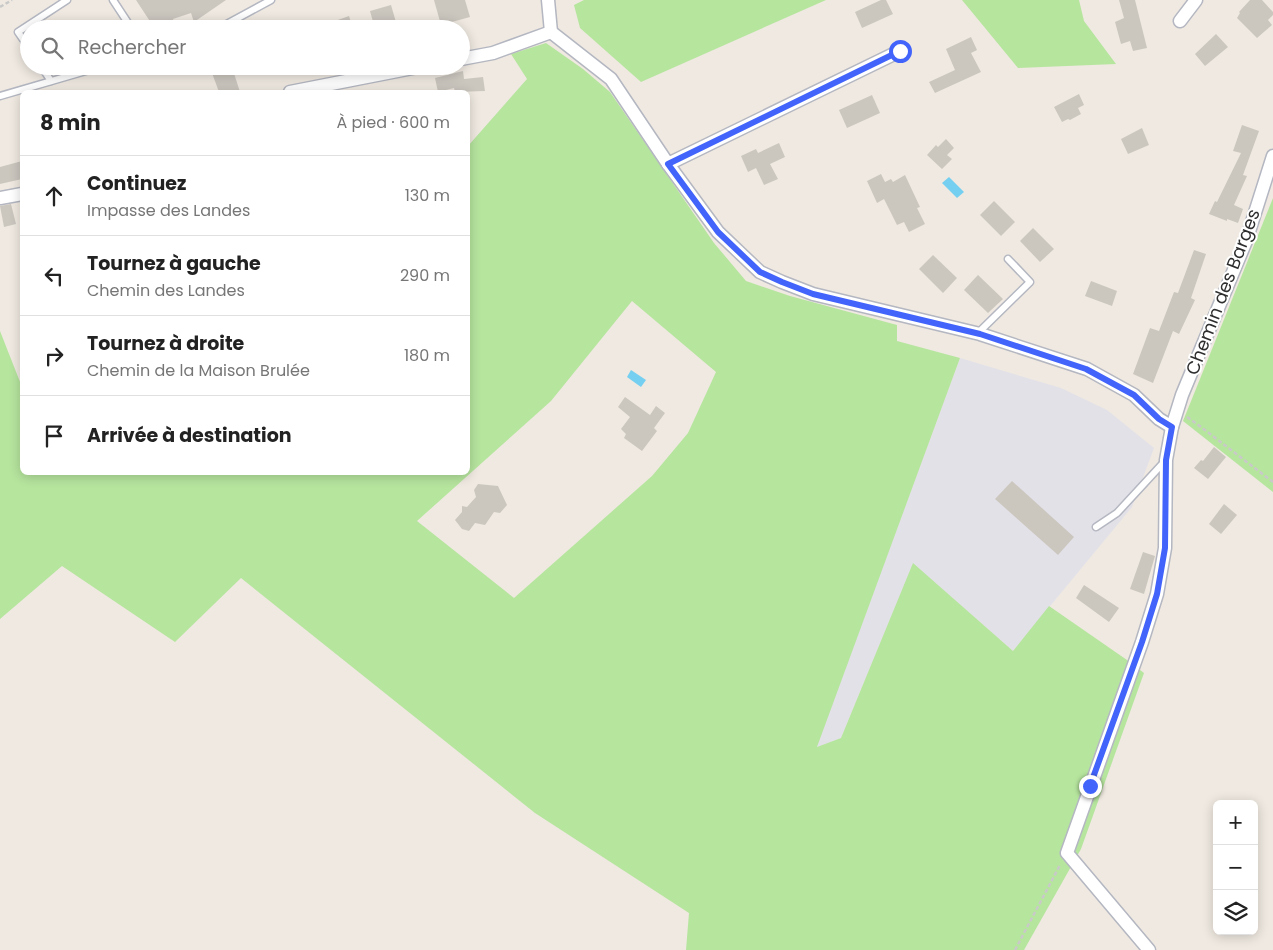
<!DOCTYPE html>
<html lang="fr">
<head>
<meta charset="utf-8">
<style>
  body { margin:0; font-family:Poppins,sans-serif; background:#f2f2f2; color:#222 }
  .controls { position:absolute; right:15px; bottom:15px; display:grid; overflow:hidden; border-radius:8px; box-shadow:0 2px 12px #0003 }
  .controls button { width:45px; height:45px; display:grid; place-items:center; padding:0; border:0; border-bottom:1px solid #e0e0e0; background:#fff; color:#222; font:25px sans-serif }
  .stop { position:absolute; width:15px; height:15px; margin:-11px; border:4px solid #4264fb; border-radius:50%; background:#fff }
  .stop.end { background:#4264fb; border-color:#fff; box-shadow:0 1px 5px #0008 }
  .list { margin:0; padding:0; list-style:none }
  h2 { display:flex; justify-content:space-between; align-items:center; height:65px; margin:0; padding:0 20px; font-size:21px }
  h2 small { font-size:16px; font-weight:400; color:#767676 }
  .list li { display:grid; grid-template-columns:32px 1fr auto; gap:15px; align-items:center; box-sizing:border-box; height:80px; padding:0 20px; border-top:1px solid #e0e0e0 }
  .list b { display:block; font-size:19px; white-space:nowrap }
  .list p { margin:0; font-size:16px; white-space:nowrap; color:#767676 }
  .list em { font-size:16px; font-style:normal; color:#767676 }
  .icon { flex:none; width:28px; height:28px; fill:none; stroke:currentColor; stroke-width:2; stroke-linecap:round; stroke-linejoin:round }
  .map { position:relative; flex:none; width:1273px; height:950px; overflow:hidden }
  .search { position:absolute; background:#fff; box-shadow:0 2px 12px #0003; left:20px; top:20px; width:450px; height:55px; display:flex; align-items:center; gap:12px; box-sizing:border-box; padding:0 18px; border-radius:28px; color:#767676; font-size:19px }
  .panel { position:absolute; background:#fff; box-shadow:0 2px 12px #0003; left:20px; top:90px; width:450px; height:385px; border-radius:8px }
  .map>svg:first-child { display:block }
  .industrial { fill:#e3e1e8 }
  .green { fill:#b6e59e; fill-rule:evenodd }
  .water { fill:#75cff0 }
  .building { fill:#cbc7bf }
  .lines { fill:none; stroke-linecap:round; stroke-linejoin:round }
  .lane-casing { stroke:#b4b7c1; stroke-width:9 }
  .street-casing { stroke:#b4b7c1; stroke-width:15 }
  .path { stroke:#c9c9c9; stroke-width:2.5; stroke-dasharray:4 2.5; stroke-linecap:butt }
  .lane { stroke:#fff; stroke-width:6 }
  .street { stroke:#fff; stroke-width:12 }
  .route { stroke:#4264fb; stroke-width:6 }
  .labels { text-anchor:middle; stroke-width:4; stroke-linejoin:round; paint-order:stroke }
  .street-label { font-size:18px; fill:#2e2e2e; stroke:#fff }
</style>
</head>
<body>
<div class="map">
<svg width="1273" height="950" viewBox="0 0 1273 950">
  <rect width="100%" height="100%" fill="#efe9e1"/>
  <!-- industrial -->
  <polygon class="industrial" points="960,358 1061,388 1107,410 1154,448 1132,507 1013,651 913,564 841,738 816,748"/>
  <!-- green -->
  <g class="green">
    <polygon points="584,0 826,0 641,82 580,28 574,5"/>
    <polygon points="962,0 1079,0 1084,21 1116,64 1018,68"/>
    <path d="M546 43 583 69 610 92 714 243 746 281 790 296 897 325V341L960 358 817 747 841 738 913 563 1013 651 1049 606 1127 660 1144 673 1081 849 1024 950H686L689 913 535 813 241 578 175 642 62 566 0 619V331L22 387V472H468V146L527 79 511 54ZM632 301 716 372 688 433 652 476 514 598 417 521 551 401Z"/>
    <polygon points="1273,198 1273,492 1183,421"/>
  </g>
  <!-- water -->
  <g class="water">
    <polygon points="949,177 964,192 957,198 942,183"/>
    <polygon points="631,370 646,380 641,387 627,377"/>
  </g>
  <!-- building -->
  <g class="building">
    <polygon points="136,0 226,0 194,22 191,13 173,19 176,29 155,29"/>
    <polygon points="434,0 465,0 470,17 441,25"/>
    <polygon points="881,0 886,0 893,14 862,28 855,12"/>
    <polygon points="1119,0 1135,0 1147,48 1133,51 1130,41 1121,44 1115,22 1124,18"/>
    <polygon points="1250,0 1262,0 1273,12 1273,15 1268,20 1272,25 1257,38 1237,18 1240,13 1239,12"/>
    <polygon points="391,5 398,29 375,29 370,11"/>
    <polygon points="349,16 353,29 318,29 318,27"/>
    <polygon points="1216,34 1228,47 1205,66 1195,54"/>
    <polygon points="971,37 977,50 971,53 981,72 935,93 929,82 955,70 946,49"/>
    <polygon points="232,67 240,92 219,92 212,73"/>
    <polygon points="463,71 464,79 483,77 485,91 455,92 454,88 438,92 435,78"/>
    <polygon points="1079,94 1084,105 1078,108 1081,114 1070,120 1068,119 1062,122 1054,107"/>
    <polygon points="872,95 880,113 847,128 839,110"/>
    <polygon points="1242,125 1259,131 1243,175 1247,176 1234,205 1243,209 1238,223 1227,219 1227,221 1209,214 1215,201 1217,202 1241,153 1233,151"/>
    <polygon points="1142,128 1149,145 1128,154 1121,139"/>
    <polygon points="946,139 954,148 947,155 952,159 942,169 927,155 936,145 938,147"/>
    <polygon points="779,143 785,157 770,164 778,179 764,185 756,168 748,172 741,156 756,149 758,153"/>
    <polygon points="22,161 22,179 0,184 0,167"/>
    <polygon points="881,174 885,182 891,179 893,182 905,175 920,207 917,208 925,224 909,232 904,222 897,225 884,199 877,203 867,181"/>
    <polygon points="994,201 1015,222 1001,236 980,215"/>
    <polygon points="11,204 16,224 4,227 0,206"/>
    <polygon points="1033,228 1054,249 1040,262 1020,241"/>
    <polygon points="1194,250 1206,254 1191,298 1195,300 1179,334 1173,331 1153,383 1133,374 1150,328 1159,331 1174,292 1178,293"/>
    <polygon points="933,255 957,278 943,293 919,269"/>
    <polygon points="978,275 1003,299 988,313 964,290"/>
    <polygon points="1091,281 1117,291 1112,306 1085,296"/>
    <polygon points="625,397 650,415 656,406 665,413 654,428 657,431 642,451 624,438 626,434 621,429 630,417 618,407"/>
    <polygon points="1214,447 1226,457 1208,479 1194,468 1201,460 1203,461"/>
    <polygon points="1012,481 1074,537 1058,555 995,499"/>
    <polygon points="478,484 498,486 507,505 500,513 494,512 485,525 475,523 469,531 462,529 455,520 462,512 462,506 467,507 476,497 474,490"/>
    <polygon points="1224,504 1237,515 1221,534 1209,524"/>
    <polygon points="1143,552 1155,556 1144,594 1130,589"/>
    <polygon points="1084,585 1119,608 1109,622 1076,598"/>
  </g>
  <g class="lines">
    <!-- lane casing -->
    <g class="lane-casing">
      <g id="lane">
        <polyline points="113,0 132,29"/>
        <polyline points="214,29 225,25 271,0"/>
        <polyline points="29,48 18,32 67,0"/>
        <polyline points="41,66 51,81"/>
        <polyline points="0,96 103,66"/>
        <polyline points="978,333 1030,282 1008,259"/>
        <polyline points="1096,527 1117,513 1165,461"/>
      </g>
    </g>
    <!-- street casing -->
    <g class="street-casing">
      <g id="street">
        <polyline points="548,0 551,32"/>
        <polyline points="1180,21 1196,0"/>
        <polyline points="551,32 611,79 668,164 718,232 760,272 782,282 813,294 980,334 1087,369 1134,395 1159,419 1172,427"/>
        <polyline points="461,59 493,53 551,32"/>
        <polyline points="290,92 423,66"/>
        <polyline points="668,164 900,51"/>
        <polyline points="0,198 22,194"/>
        <polyline points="1149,950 1067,853 1142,642 1157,594 1165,548 1166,460 1172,427 1182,395 1246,241 1273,156"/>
      </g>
    </g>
    <!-- path -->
    <g class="path">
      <polyline points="0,7 12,0"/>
      <polyline points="1187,417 1201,427 1273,482"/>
      <polyline points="1015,950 1060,865"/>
    </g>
    <!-- lane -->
    <use href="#lane" class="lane"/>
    <!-- street -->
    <use href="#street" class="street"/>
  </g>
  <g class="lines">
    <!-- route -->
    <polyline class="route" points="900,51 668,164 718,232 760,272 782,282 813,294 980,334 1086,369 1134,395 1159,419 1172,427 1166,460 1165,548 1157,594 1142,642 1090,786"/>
  </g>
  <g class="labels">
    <!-- street labels -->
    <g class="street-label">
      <text transform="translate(1223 292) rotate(-69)" y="6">Chemin des Barges</text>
    </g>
  </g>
</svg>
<div class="controls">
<button>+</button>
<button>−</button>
<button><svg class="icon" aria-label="layers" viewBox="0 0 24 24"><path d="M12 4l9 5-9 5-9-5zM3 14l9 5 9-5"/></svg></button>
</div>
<div class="stop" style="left:900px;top:51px"></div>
<div class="stop end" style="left:1090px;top:786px"></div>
<div class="search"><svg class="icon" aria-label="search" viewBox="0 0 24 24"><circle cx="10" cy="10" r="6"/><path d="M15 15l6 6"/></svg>Rechercher</div>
<section class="panel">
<h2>8 min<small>À pied · 600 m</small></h2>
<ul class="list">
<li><svg class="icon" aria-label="ahead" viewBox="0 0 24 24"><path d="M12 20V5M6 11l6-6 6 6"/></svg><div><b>Continuez</b><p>Impasse des Landes</p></div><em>130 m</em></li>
<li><svg class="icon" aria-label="left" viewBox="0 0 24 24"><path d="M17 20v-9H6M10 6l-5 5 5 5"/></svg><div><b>Tournez à gauche</b><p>Chemin des Landes</p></div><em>290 m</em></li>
<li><svg class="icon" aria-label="right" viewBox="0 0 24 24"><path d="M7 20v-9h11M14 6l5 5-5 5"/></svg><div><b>Tournez à droite</b><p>Chemin de la Maison Brulée</p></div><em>180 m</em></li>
<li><svg class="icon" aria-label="arrive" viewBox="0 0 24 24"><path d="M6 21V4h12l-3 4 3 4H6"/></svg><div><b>Arrivée à destination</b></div></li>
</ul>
</section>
</div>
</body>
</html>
